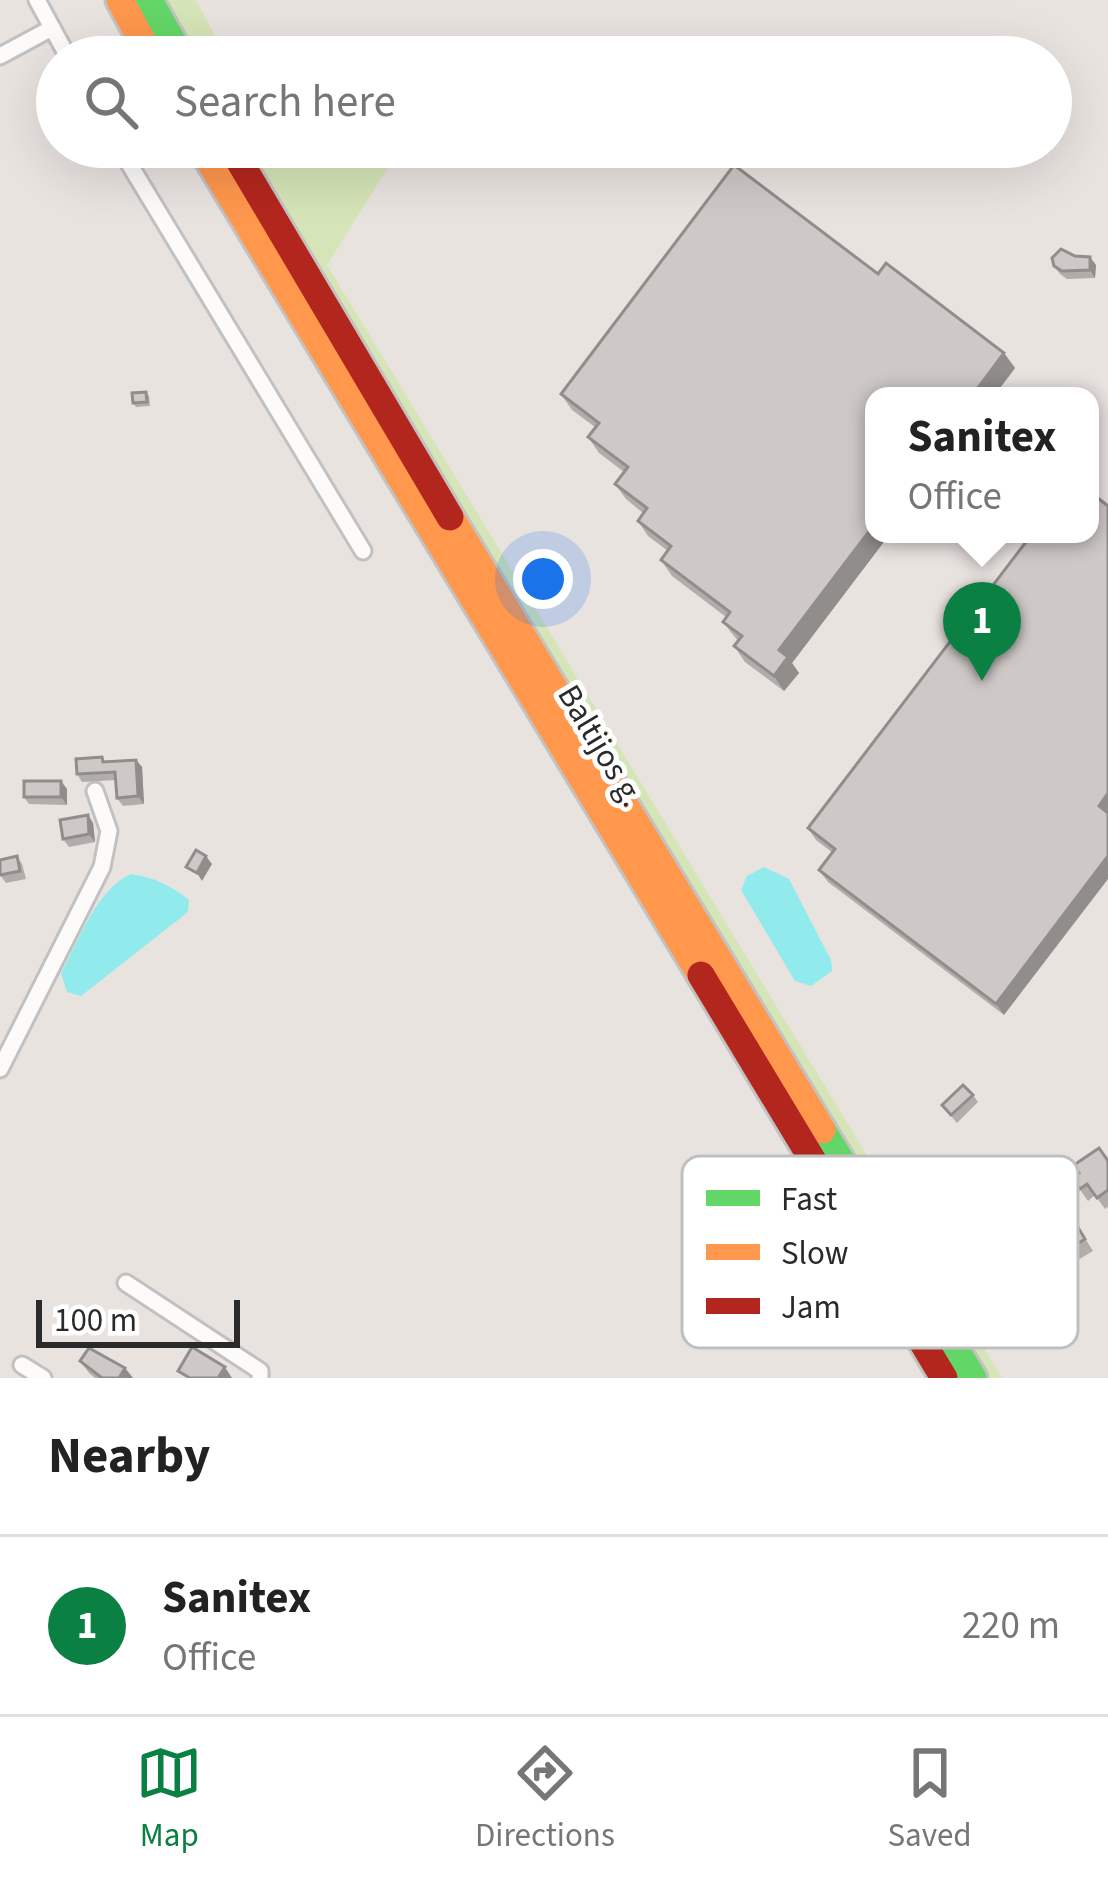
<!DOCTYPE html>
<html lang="en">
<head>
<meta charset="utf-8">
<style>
  body { margin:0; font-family:"Source Sans 3",sans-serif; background:#f6f6f6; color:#222 }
  .scale { position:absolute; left:36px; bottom:30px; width:204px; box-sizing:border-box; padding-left:12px; border:6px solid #2a2a2a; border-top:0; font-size:33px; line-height:42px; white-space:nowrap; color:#2a2a2a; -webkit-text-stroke:9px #fff; paint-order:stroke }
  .you { position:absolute; left:543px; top:579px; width:42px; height:42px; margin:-30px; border:9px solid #fff; border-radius:50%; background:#1a73e8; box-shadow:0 0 0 18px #1a73e833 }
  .badge { display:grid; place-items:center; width:78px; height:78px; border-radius:50%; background:#0b8043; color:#fff; font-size:39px; font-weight:700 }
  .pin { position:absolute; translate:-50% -99px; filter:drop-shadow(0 3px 6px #0008) }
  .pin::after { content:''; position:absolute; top:63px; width:42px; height:36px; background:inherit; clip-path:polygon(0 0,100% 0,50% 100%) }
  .popup { position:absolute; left:865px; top:387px; width:234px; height:156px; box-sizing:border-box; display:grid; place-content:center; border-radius:24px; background:#fff; filter:drop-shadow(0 3px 9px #0005); font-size:39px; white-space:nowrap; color:#767676 }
  .popup b { font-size:45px; color:#222 }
  .popup::after { content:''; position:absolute; left:50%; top:100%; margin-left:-24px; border:24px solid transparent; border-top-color:#fff }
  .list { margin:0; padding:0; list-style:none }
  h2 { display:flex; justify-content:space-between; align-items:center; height:156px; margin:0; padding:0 48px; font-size:51px }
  h2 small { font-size:39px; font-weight:400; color:#767676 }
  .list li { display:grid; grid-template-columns:78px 1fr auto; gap:36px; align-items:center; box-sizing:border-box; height:180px; padding:0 48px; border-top:3px solid #e0e0e0 }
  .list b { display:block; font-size:45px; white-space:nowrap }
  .list p { margin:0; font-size:39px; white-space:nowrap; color:#767676 }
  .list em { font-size:39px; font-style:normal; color:#767676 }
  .icon { flex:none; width:66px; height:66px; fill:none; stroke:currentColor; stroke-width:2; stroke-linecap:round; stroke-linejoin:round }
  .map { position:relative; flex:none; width:1108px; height:1378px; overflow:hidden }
  .search { position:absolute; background:#fff; box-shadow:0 12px 48px #0002; left:36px; right:36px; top:36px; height:132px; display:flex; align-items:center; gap:30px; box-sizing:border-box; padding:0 42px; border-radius:66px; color:#767676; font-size:45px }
  .sheet { height:336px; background:#fff }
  nav { display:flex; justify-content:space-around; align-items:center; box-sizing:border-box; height:168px; border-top:3px solid #e0e0e0; background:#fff; font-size:33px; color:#767676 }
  nav a { display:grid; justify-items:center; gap:6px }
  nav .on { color:#0b8043 }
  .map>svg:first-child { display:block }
  .green { fill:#d5e5b7 }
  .water { fill:#91ebed }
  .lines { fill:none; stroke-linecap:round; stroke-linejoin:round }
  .street-casing { stroke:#c2c1c2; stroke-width:21 }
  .fast-casing { stroke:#c4c2c1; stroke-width:33 }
  .slow-casing { stroke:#c4c2c1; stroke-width:33 }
  .jam-casing { stroke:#c4c2c1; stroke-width:33 }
  .street { stroke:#fcfbfa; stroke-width:15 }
  .fast { stroke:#63d668; stroke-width:27 }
  .slow { stroke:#ff974d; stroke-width:27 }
  .jam { stroke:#b3261e; stroke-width:27 }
  .wall { fill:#b1adab }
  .shaded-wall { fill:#908d8b }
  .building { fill:#cec9c7; stroke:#908d8b; stroke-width:3 }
  .labels { text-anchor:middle; stroke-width:10; stroke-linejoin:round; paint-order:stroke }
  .street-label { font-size:33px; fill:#2a2a2a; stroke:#fff }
  .key { fill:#fff; stroke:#bfbfbf; stroke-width:3 }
  .key-label { font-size:33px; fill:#2a2a2a }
</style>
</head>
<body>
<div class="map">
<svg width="1108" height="1378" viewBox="0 0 1108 1378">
  <rect width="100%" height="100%" fill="#e9e3e0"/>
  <!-- green -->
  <g class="green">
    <polygon points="163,0 196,0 226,57 195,57"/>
    <polygon points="247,147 401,147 327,265 1002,1378 991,1378 382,379"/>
  </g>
  <!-- water -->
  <g class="water">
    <polygon points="764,867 789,879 831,960 832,971 811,986 795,981 741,890 747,876"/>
    <path d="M131 874C153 877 172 886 189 900L188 912 81 996 67 992 61 973C78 942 97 888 131 874Z"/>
  </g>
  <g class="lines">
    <!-- street casing -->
    <g class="street-casing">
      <g id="street">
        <polyline points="37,0 68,57"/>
        <polyline points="0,56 52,28"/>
        <polyline points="119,147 363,551"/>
        <polyline points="0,1069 102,867 109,831 95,791"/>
        <polyline points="126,1283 260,1371 260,1378"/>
        <polyline points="22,1365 43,1378"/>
      </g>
    </g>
    <!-- fast casing -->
    <g class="fast-casing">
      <g id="fast">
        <polyline points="149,0 181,57"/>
        <polyline points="822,1130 973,1378"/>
      </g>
    </g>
    <!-- slow casing -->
    <g class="slow-casing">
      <g id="slow">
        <polyline points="120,0 151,57"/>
        <polyline points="201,147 701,975"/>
        <polyline points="450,517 822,1130"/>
      </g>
    </g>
    <!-- jam casing -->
    <g class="jam-casing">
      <g id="jam">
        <polyline points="231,147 450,517"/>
        <polyline points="701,975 944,1378"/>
      </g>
    </g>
    <!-- street -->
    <use href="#street" class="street"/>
    <!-- fast -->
    <use href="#fast" class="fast"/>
    <!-- slow -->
    <use href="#slow" class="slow"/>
    <!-- jam -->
    <use href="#jam" class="jam"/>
  </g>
  <!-- wall -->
  <g class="wall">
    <polygon points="1096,265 1095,278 1067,279 1060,274 1054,266"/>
    <polygon points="878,274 1004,353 1015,368 792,663 799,673 784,691 745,662 734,646 738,641 723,622 726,617 672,576 661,560 668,551 648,536 638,521 643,513 626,499 615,484 624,472 599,453 588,437 595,427 572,410 561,394"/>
    <polygon points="149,395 150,406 136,407 133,403"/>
    <polygon points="1032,534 1004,1015 828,882 819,870 833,853 816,840 808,828"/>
    <polygon points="102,757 105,762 136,760 142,767 144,804 123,806 117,798 116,780 82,782 77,774"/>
    <polygon points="67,789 67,805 29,804 24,797"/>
    <polygon points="88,815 93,823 95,842 69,847 63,839"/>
    <polygon points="17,856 22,864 26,879 6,883 0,875"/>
    <polygon points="973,1095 978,1102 957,1123 942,1105"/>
    <polygon points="1108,1161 1108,1207 1105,1209 1095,1195 1088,1201 1072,1178"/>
    <polygon points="1027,1166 1041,1187 1015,1206 1017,1209 1008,1216 991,1192"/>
    <polygon points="1076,1224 1093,1251 1044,1280 1035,1269"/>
    <polygon points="80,1361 125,1368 133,1378 95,1378 89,1373"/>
  </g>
  <!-- shaded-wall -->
  <g class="shaded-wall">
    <polygon points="1090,257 1096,265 1095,278 1090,270"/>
    <polygon points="1004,353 1015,368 994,396 972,396"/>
    <polygon points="874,525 874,534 890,534 792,663 799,673 784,691 774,676 779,650"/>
    <polygon points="136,760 142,767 144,804 138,796"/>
    <polygon points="61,781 67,789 67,805 61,797"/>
    <polygon points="1108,793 1108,816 1099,806"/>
    <polygon points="88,815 93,823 95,842 89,834"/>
    <polygon points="206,856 212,864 202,881 197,873"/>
    <polygon points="1108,856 1108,879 1004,1015 996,1004"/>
    <polygon points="225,1367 232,1378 218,1378"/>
    <polygon points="125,1368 133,1378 119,1378"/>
  </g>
  <!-- building -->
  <g class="building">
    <polygon points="734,165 878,274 886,263 1004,353 972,396 874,396 874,525 779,650 788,657 774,676 734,646 742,636 723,622 730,612 661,560 671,546 638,521 647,508 615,484 628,467 588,437 599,423 561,394"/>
    <polygon points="1061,249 1075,256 1090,257 1090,270 1062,271 1054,266 1052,258"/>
    <polygon points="146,392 147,402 133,403 132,393"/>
    <polygon points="1090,492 1108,506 1108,793 1099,806 1108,813 1108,856 996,1004 819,870 835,849 808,828 1032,534 1090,534"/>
    <polygon points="102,757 103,762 136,760 138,796 117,798 115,772 77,774 76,759"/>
    <rect x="24" y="781" width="37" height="16"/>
    <polygon points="88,815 89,834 63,839 60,820"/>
    <polygon points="196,850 206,856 197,873 186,867"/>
    <polygon points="17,856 20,871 0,875 0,860"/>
    <polygon points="963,1085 973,1095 951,1115 942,1105"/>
    <polygon points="1099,1148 1108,1161 1108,1190 1097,1198 1087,1184 1080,1189 1072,1178 1079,1173 1074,1165"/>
    <polygon points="1027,1166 1036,1179 1009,1198 1012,1201 1002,1208 991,1192"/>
    <polygon points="1076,1224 1085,1239 1035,1269 1026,1253"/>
    <polygon points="192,1347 225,1367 218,1378 190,1378 178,1371"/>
    <polygon points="89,1348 125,1368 119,1378 102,1378 80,1361"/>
  </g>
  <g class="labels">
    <!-- street labels -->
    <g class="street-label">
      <text transform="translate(602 745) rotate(59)" y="12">Baltijos g.</text>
    </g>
  </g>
  <!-- legend -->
  <rect x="682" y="1156" width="396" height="192" rx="18" class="key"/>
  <rect x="706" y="1190" width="54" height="16" fill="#63d668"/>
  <rect x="706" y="1244" width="54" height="16" fill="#ff974d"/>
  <rect x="706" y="1298" width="54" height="16" fill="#b3261e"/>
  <g class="key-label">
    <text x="781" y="1210">Fast</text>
    <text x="781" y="1264">Slow</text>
    <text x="781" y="1318">Jam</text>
  </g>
</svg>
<div class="scale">100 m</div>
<div class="you"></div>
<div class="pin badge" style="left:982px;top:681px">1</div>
<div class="popup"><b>Sanitex</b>Office</div>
<div class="search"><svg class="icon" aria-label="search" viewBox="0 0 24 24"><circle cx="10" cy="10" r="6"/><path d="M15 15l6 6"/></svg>Search here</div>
</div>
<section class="sheet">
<h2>Nearby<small></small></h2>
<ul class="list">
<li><span class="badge">1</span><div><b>Sanitex</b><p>Office</p></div><em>220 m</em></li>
</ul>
</section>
<nav>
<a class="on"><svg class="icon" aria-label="map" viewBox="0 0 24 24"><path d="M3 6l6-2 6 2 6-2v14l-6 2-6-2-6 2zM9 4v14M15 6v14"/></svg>Map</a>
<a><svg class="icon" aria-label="directions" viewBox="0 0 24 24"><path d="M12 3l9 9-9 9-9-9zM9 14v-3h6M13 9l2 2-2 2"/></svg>Directions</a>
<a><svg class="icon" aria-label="saved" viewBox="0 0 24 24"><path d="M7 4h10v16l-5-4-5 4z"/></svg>Saved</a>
</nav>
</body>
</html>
